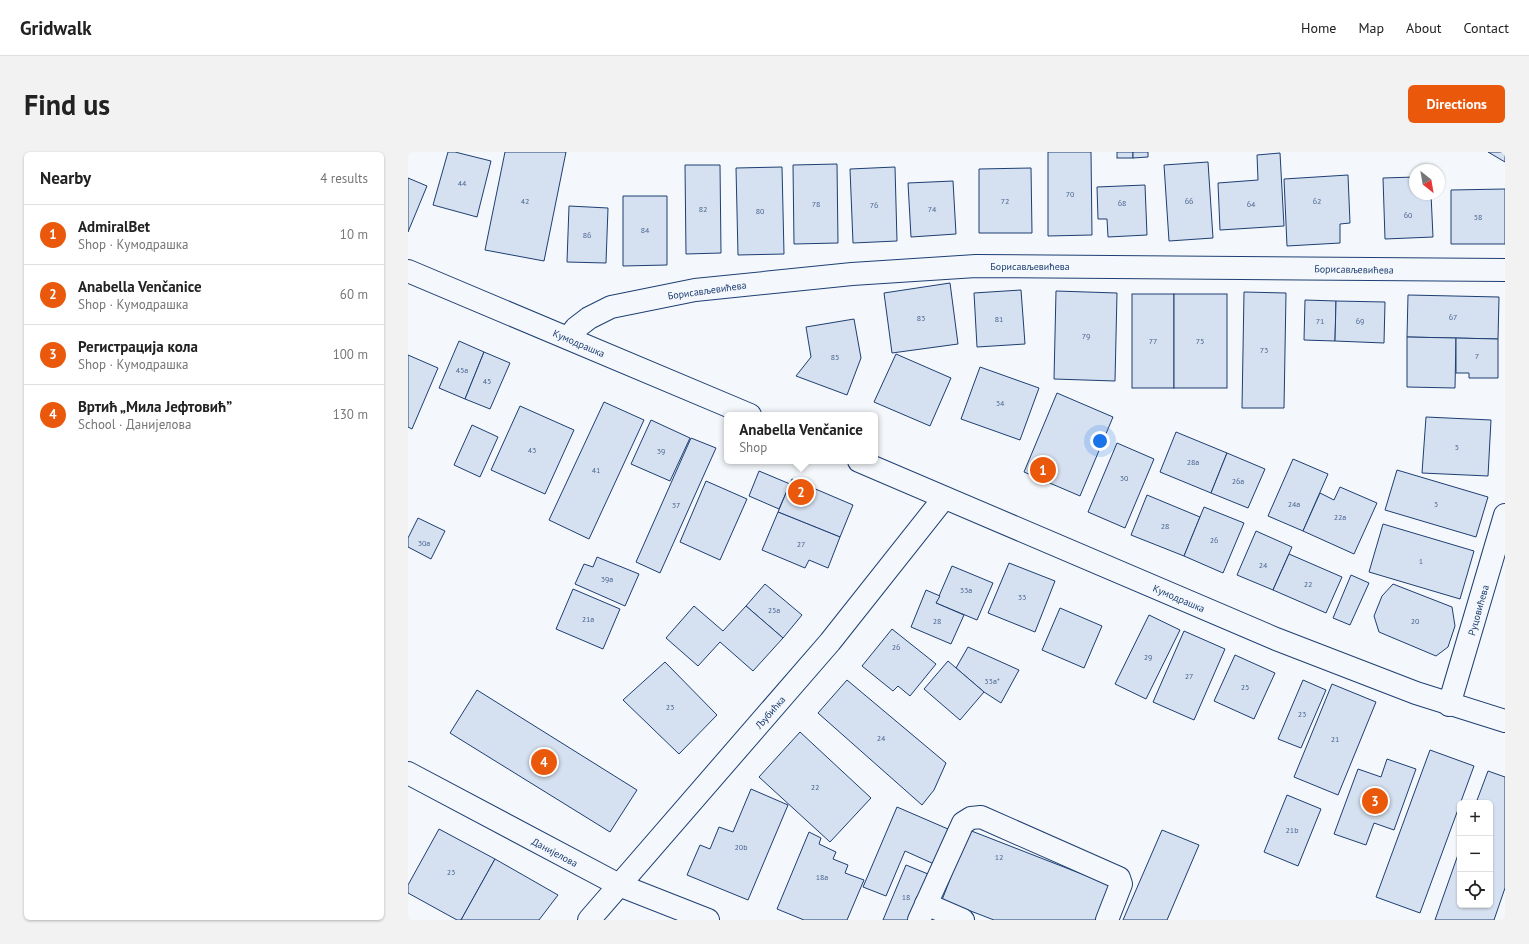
<!DOCTYPE html>
<html lang="en">
<head>
<meta charset="utf-8">
<style>
  body { margin:0; font-family:"PT Sans",sans-serif; background:#f2f2f2; color:#222 }
  .controls { position:absolute; right:12px; bottom:12px; display:grid; overflow:hidden; border-radius:6px; box-shadow:0 1px 3px #0004 }
  .controls button { width:36px; height:36px; display:grid; place-items:center; padding:0; border:0; border-bottom:1px solid #e0e0e0; background:#fff; color:#222; font:20px sans-serif }
  .compass { position:absolute; left:1001px; top:12px; width:36px; height:36px; border-radius:50%; background:#fff; box-shadow:0 1px 3px #0004; rotate:149deg }
  .you { position:absolute; left:692px; top:289px; width:14px; height:14px; margin:-10px; border:3px solid #fff; border-radius:50%; background:#1a73e8; box-shadow:0 0 0 6px #1a73e833 }
  .badge { display:grid; place-items:center; width:26px; height:26px; border-radius:50%; background:#ea580c; color:#fff; font-size:13px; font-weight:700 }
  .pin { position:absolute; translate:-50% -50%; border:2px solid #fff; box-shadow:0 1px 4px #0006 }
  .popup { position:absolute; left:316px; top:260px; width:154px; height:52px; box-sizing:border-box; display:grid; place-content:center; border-radius:6px; background:#fff; filter:drop-shadow(0 1px 3px #0005); font-size:13px; white-space:nowrap; color:#767676 }
  .popup b { font-size:15px; color:#222 }
  .popup::after { content:''; position:absolute; left:50%; top:100%; margin-left:-8px; border:8px solid transparent; border-top-color:#fff }
  .list { margin:0; padding:0; list-style:none }
  h2 { display:flex; justify-content:space-between; align-items:center; height:52px; margin:0; padding:0 16px; font-size:17px }
  h2 small { font-size:13px; font-weight:400; color:#767676 }
  .list li { display:grid; grid-template-columns:26px 1fr auto; gap:12px; align-items:center; box-sizing:border-box; height:60px; padding:0 16px; border-top:1px solid #e0e0e0 }
  .list b { display:block; font-size:15px; white-space:nowrap }
  .list p { margin:0; font-size:13px; white-space:nowrap; color:#767676 }
  .list em { font-size:13px; font-style:normal; color:#767676 }
  .icon { flex:none; width:22px; height:22px; fill:none; stroke:currentColor; stroke-width:2; stroke-linecap:round; stroke-linejoin:round }
  .map { position:relative; flex:none; width:1097px; height:768px; overflow:hidden; border-radius:6px }
  header { display:flex; align-items:center; gap:24px; box-sizing:border-box; height:56px; padding:0 20px; background:#fff; border-bottom:1px solid #e0e0e0 }
  header strong { font-size:19px }
  nav { display:flex; gap:22px; margin-inline-start:auto; font-size:14px }
  .intro { display:flex; align-items:center; justify-content:space-between; box-sizing:border-box; height:96px; padding:0 24px }
  h1 { margin:0; font-size:28px }
  .button { padding:10px 18px; border-radius:6px; background:#ea580c; color:#fff; font-size:14px; font-weight:700 }
  main { display:flex; gap:24px; padding:0 24px }
  aside { flex:1; background:#fff; border-radius:6px; box-shadow:0 1px 3px #0004 }
  .map>svg:first-child { display:block }
  .building { fill:#d5e0f0; stroke:#1d3f73 }
  .lines { fill:none; stroke-linecap:round; stroke-linejoin:round }
  .minor-casing { stroke:#1d3f73; stroke-width:24 }
  .minor { stroke:#f4f7fb; stroke-width:22 }
  .labels { text-anchor:middle; stroke-width:3; stroke-linejoin:round; paint-order:stroke }
  .number-label { font-size:8px; fill:#4b6792 }
  .street-label { font-size:10px; fill:#1d3f73; stroke:#f4f7fb }
</style>
</head>
<body>
<header>
<strong>Gridwalk</strong>
<nav><a>Home</a><a>Map</a><a>About</a><a>Contact</a></nav>
</header>
<div class="intro"><h1>Find us</h1><a class="button">Directions</a></div>
<main>
<aside>
<h2>Nearby<small>4 results</small></h2>
<ul class="list">
<li><span class="badge">1</span><div><b>AdmiralBet</b><p>Shop · Кумодрашка</p></div><em>10 m</em></li>
<li><span class="badge">2</span><div><b>Anabella Venčanice</b><p>Shop · Кумодрашка</p></div><em>60 m</em></li>
<li><span class="badge">3</span><div><b>Регистрација кола</b><p>Shop · Кумодрашка</p></div><em>100 m</em></li>
<li><span class="badge">4</span><div><b>Вртић „Мила Јефтовић”</b><p>School · Данијелова</p></div><em>130 m</em></li>
</ul>
</aside>
<div class="map">
<svg width="1097" height="768" viewBox="0 0 1097 768">
  <rect width="100%" height="100%" fill="#f4f7fb"/>
  <!-- building -->
  <g class="building">
    <polygon points="40,0 47,0 83,9 69,65 25,53"/>
    <polygon points="97,0 158,0 136,109 77,98"/>
    <polygon points="640,0 683,0 684,83 640,84"/>
    <rect x="709" y="0" width="16" height="6"/>
    <polygon points="725,0 740,0 740,5 725,6"/>
    <polygon points="1080,0 1097,0 1097,10"/>
    <polygon points="872,1 876,74 812,78 810,31 850,28 849,3"/>
    <polygon points="800,10 805,86 761,89 756,13"/>
    <polygon points="429,12 430,91 386,92 385,13"/>
    <polygon points="277,13 312,13 313,101 278,102"/>
    <polygon points="374,15 376,102 330,103 328,16"/>
    <polygon points="487,15 489,89 445,91 442,17"/>
    <polygon points="623,16 624,81 571,81 571,17"/>
    <polygon points="940,23 942,71 932,72 932,91 879,94 876,27"/>
    <polygon points="1007,25 1007,42 1023,42 1025,85 977,87 975,26"/>
    <polygon points="0,26 19,34 0,80"/>
    <polygon points="545,29 548,82 503,85 500,31"/>
    <polygon points="737,33 739,83 700,85 699,67 690,67 689,35"/>
    <polygon points="1097,37 1097,92 1043,92 1043,38"/>
    <polygon points="215,44 259,44 259,113 215,114"/>
    <polygon points="161,54 200,56 198,111 159,110"/>
    <polygon points="542,131 550,192 484,201 476,141"/>
    <polygon points="613,138 617,192 569,195 566,141"/>
    <polygon points="648,139 709,141 707,229 646,227"/>
    <polygon points="836,140 878,141 876,256 834,256"/>
    <rect x="724" y="142" width="42" height="94"/>
    <rect x="766" y="142" width="53" height="94"/>
    <polygon points="1000,143 1091,145 1090,187 999,185"/>
    <polygon points="897,148 928,149 927,189 896,188"/>
    <polygon points="928,149 977,150 976,191 927,189"/>
    <polygon points="446,167 453,206 439,243 388,224 403,205 398,175"/>
    <polygon points="999,185 1048,186 1047,236 999,235"/>
    <polygon points="1048,186 1090,187 1090,226 1061,226 1061,221 1048,221"/>
    <polygon points="51,189 76,200 57,247 31,236"/>
    <polygon points="76,200 102,211 82,257 57,247"/>
    <polygon points="488,202 543,226 522,274 466,250"/>
    <polygon points="0,203 30,216 4,277 0,275"/>
    <polygon points="572,215 631,236 612,288 553,267"/>
    <polygon points="649,241 705,265 672,344 616,320"/>
    <polygon points="196,250 236,268 181,387 141,368"/>
    <polygon points="112,254 166,278 137,342 83,318"/>
    <polygon points="1018,265 1083,268 1080,324 1014,321"/>
    <polygon points="243,268 282,286 262,329 223,312"/>
    <polygon points="64,273 90,285 72,325 46,313"/>
    <polygon points="768,280 819,301 803,341 752,320"/>
    <polygon points="283,286 308,296 252,421 228,410"/>
    <polygon points="709,291 746,307 717,376 680,360"/>
    <polygon points="819,301 857,317 840,356 803,341"/>
    <polygon points="885,307 920,322 895,379 860,364"/>
    <polygon points="989,318 1080,345 1068,385 977,358"/>
    <polygon points="351,319 382,332 371,357 341,344"/>
    <polygon points="384,327 445,353 432,385 370,360"/>
    <polygon points="298,329 339,347 312,408 272,390"/>
    <polygon points="932,335 969,351 946,402 895,379 912,341 926,348"/>
    <polygon points="739,343 792,365 776,404 723,383"/>
    <polygon points="796,355 836,371 815,421 776,404"/>
    <polygon points="370,360 432,385 420,416 401,408 397,416 354,398"/>
    <polygon points="10,366 37,379 23,407 0,395 0,386"/>
    <polygon points="975,372 1066,399 1052,447 961,420"/>
    <polygon points="848,379 884,395 865,438 829,423"/>
    <polygon points="881,402 934,425 918,461 865,438"/>
    <polygon points="189,405 231,422 217,454 167,432 176,412 185,415"/>
    <polygon points="601,411 647,429 627,480 580,461"/>
    <polygon points="544,414 585,431 569,468 528,451"/>
    <polygon points="943,423 961,431 942,473 925,466"/>
    <polygon points="357,432 394,463 375,486 338,454"/>
    <polygon points="985,432 1044,455 1047,474 1040,495 1028,504 971,480 966,464 974,444"/>
    <polygon points="165,437 212,457 195,497 148,477"/>
    <polygon points="518,438 532,444 528,451 556,463 543,492 503,475"/>
    <polygon points="286,454 315,479 338,454 375,486 345,519 312,490 290,514 258,486"/>
    <polygon points="652,456 694,474 676,516 634,498"/>
    <polygon points="741,463 772,478 738,547 707,532"/>
    <polygon points="484,477 528,512 502,544 490,534 485,539 454,514"/>
    <polygon points="776,479 817,497 786,568 745,550"/>
    <polygon points="560,495 611,518 593,551 576,540 548,516"/>
    <polygon points="827,503 867,521 846,567 806,549"/>
    <polygon points="540,509 576,540 552,568 516,537"/>
    <polygon points="257,510 309,563 271,602 215,548"/>
    <polygon points="439,528 538,611 526,638 514,653 410,561"/>
    <polygon points="895,528 918,538 893,596 870,587"/>
    <polygon points="924,532 968,550 930,643 886,625"/>
    <polygon points="69,538 229,638 202,680 42,581"/>
    <polygon points="392,580 463,646 422,690 351,625"/>
    <polygon points="1022,598 1066,614 1012,761 968,745"/>
    <polygon points="979,607 1008,617 986,678 966,671 958,693 926,682 950,617 973,625"/>
    <polygon points="1080,619 1097,625 1097,736 1086,768 1027,768 1052,697 1052,753 1082,753 1082,651 1068,651"/>
    <polygon points="343,637 380,653 340,748 279,723 292,693 302,697 311,675 325,680"/>
    <polygon points="879,643 913,657 890,714 856,700"/>
    <polygon points="489,655 540,677 526,712 497,699 478,744 455,735"/>
    <polygon points="31,677 87,707 53,768 49,768 0,741 0,733"/>
    <polygon points="561,678 702,733 688,768 586,768 534,748"/>
    <polygon points="754,678 791,693 759,768 715,768"/>
    <polygon points="401,680 413,686 411,692 428,700 425,707 440,713 437,721 456,728 439,768 396,768 369,757"/>
    <polygon points="87,707 150,743 131,768 53,768"/>
    <polygon points="498,713 520,722 501,768 475,768"/>
  </g>
  <g class="lines">
    <!-- minor casing -->
    <g class="minor-casing">
      <g id="minor">
        <polyline points="0,119 342,263"/>
        <polyline points="160,186 168,176 181,166 203,155 287,138 444,122 568,114 1097,118"/>
        <polyline points="451,309 868,487 1008,541 1097,569"/>
        <polyline points="1041,553 1097,363"/>
        <polyline points="0,621 211,733 300,768"/>
        <polyline points="518,752 555,768"/>
        <polyline points="181,768 422,490 536,346"/>
        <polyline points="511,768 555,671 563,666 573,665 711,726 713,732 699,768"/>
      </g>
    </g>
    <!-- minor -->
    <use href="#minor" class="minor"/>
  </g>
  <g class="labels">
    <!-- number labels -->
    <g class="number-label">
      <text x="54" y="34">44</text>
      <text x="662" y="45">70</text>
      <text x="117" y="52">42</text>
      <text x="597" y="52">72</text>
      <text x="781" y="52">66</text>
      <text x="909" y="52">62</text>
      <text x="714" y="54">68</text>
      <text x="408" y="55">78</text>
      <text x="843" y="55">64</text>
      <text x="466" y="56">76</text>
      <text x="295" y="60">82</text>
      <text x="524" y="60">74</text>
      <text x="352" y="62">80</text>
      <text x="1000" y="66">60</text>
      <text x="1070" y="68">58</text>
      <text x="237" y="81">84</text>
      <text x="179" y="86">86</text>
      <text x="1045" y="168">67</text>
      <text x="513" y="169">83</text>
      <text x="591" y="170">81</text>
      <text x="912" y="172">71</text>
      <text x="952" y="172">69</text>
      <text x="678" y="187">79</text>
      <text x="745" y="192">77</text>
      <text x="792" y="192">75</text>
      <text x="856" y="201">73</text>
      <text x="1069" y="207">7</text>
      <text x="427" y="208">85</text>
      <text x="54" y="221">45a</text>
      <text x="79" y="232">45</text>
      <text x="592" y="254">34</text>
      <text x="1049" y="298">5</text>
      <text x="124" y="301">43</text>
      <text x="253" y="302">39</text>
      <text x="785" y="313">28a</text>
      <text x="188" y="321">41</text>
      <text x="716" y="329">30</text>
      <text x="830" y="332">26a</text>
      <text x="886" y="355">24a</text>
      <text x="1028" y="355">3</text>
      <text x="268" y="356">37</text>
      <text x="932" y="368">22a</text>
      <text x="757" y="377">28</text>
      <text x="806" y="391">26</text>
      <text x="16" y="394">30a</text>
      <text x="393" y="395">27</text>
      <text x="1013" y="412">1</text>
      <text x="855" y="416">24</text>
      <text x="199" y="430">39a</text>
      <text x="900" y="435">22</text>
      <text x="558" y="441">33a</text>
      <text x="614" y="448">33</text>
      <text x="366" y="461">25a</text>
      <text x="180" y="470">21a</text>
      <text x="529" y="472">28</text>
      <text x="1007" y="472">20</text>
      <text x="488" y="498">26</text>
      <text x="740" y="508">29</text>
      <text x="781" y="527">27</text>
      <text x="584" y="532">33a*</text>
      <text x="837" y="538">25</text>
      <text x="262" y="558">23</text>
      <text x="894" y="565">23</text>
      <text x="473" y="589">24</text>
      <text x="927" y="590">21</text>
      <text x="407" y="638">22</text>
      <text x="884" y="681">21b</text>
      <text x="333" y="698">20b</text>
      <text x="591" y="708">12</text>
      <text x="43" y="723">23</text>
      <text x="414" y="728">18a</text>
      <text x="498" y="748">18</text>
    </g>
    <!-- street labels -->
    <g class="street-label">
      <text x="622" y="118">Борисављевићева</text>
      <text transform="translate(946 117) rotate(1)" y="4">Борисављевићева</text>
      <text transform="translate(299 138) rotate(-8)" y="4">Борисављевићева</text>
      <text transform="translate(171 191) rotate(23)" y="4">Кумодрашка</text>
      <text transform="translate(771 446) rotate(23)" y="4">Кумодрашка</text>
      <text transform="translate(1070 458) rotate(-74)" y="4">Руцовићева</text>
      <text transform="translate(362 560) rotate(-49)" y="4">Љубићка</text>
      <text transform="translate(147 700) rotate(28)" y="4">Данијелова</text>
    </g>
  </g>
</svg>
<div class="controls">
<button>+</button>
<button>−</button>
<button><svg class="icon" aria-label="locate" viewBox="0 0 24 24"><circle cx="12" cy="12" r="6"/><path d="M12 2v4M12 18v4M2 12h4M18 12h4"/></svg></button>
</div>
<svg class="compass" viewBox="-18 -18 36 36"><path d="M0-13l5 13h-10z" fill="#e53935"/><path d="M0 13l5-13h-10z" fill="#767676"/></svg>
<div class="you"></div>
<div class="pin badge" style="left:635px;top:318px">1</div>
<div class="pin badge" style="left:393px;top:340px">2</div>
<div class="popup"><b>Anabella Venčanice</b>Shop</div>
<div class="pin badge" style="left:967px;top:649px">3</div>
<div class="pin badge" style="left:136px;top:610px">4</div>
</div>
</main>
</body>
</html>
